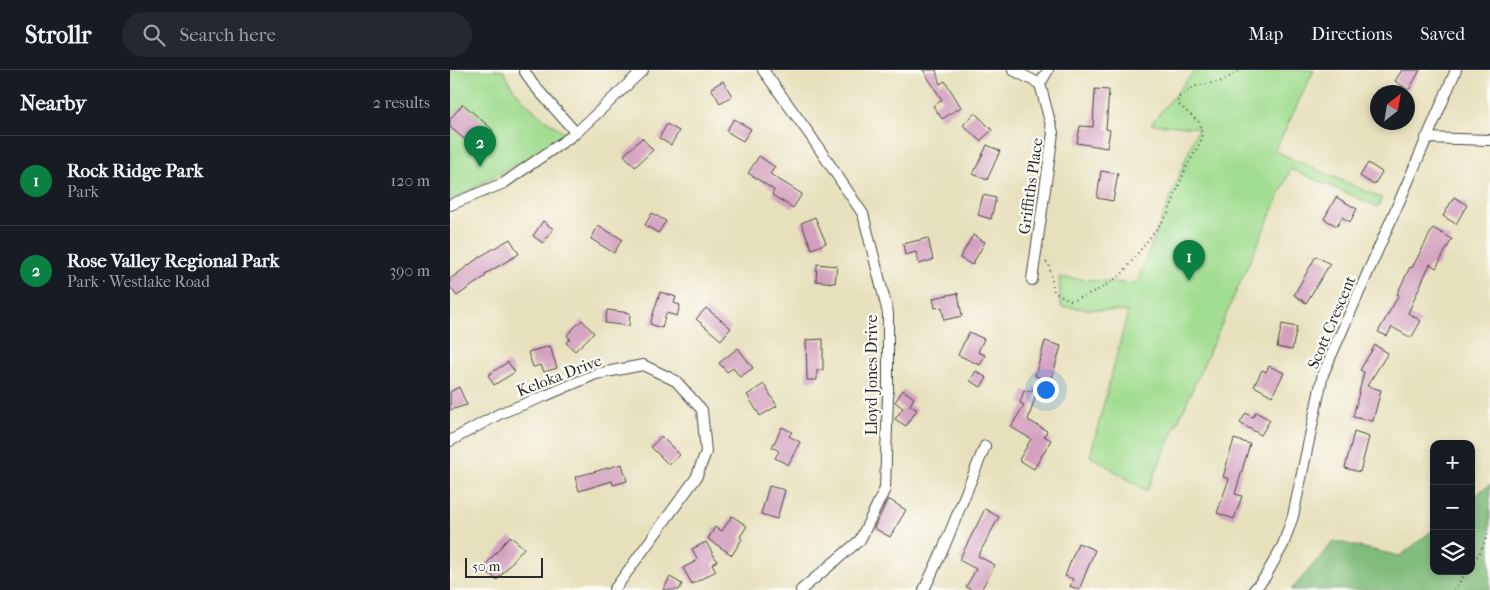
<!DOCTYPE html>
<html lang="en">
<head>
<meta charset="utf-8">
<style>
  body { margin:0; font-family:"IM FELL French Canon",serif; background:#242831; color:#f1f3f6 }
  .controls { position:absolute; right:15px; bottom:15px; display:grid; overflow:hidden; border-radius:10px; box-shadow:0 2px 8px #0003 }
  .controls button { width:45px; height:45px; display:grid; place-items:center; padding:0; border:0; border-bottom:1px solid #363941; background:#171b24; color:#f1f3f6; font:25px sans-serif }
  .compass { position:absolute; left:920px; top:15px; width:45px; height:45px; border-radius:50%; background:#171b24; box-shadow:0 2px 8px #0003; rotate:31deg }
  .scale { position:absolute; left:15px; bottom:12px; width:78px; box-sizing:border-box; padding-left:5px; border:2px solid #2b2b2b; border-top:0; font-size:14px; line-height:18px; white-space:nowrap; color:#2b2b2b; -webkit-text-stroke:4px #fdfcf7; paint-order:stroke }
  .you { position:absolute; left:595px; top:319px; width:18px; height:18px; margin:-12px; border:4px solid #fff; border-radius:50%; background:#1a73e8; box-shadow:0 0 0 8px #1a73e833 }
  .badge { display:grid; place-items:center; width:32px; height:32px; border-radius:50%; background:#0b8043; color:#fff; font-size:16px; font-weight:700 }
  .pin { position:absolute; translate:-50% -41px; filter:drop-shadow(0 1px 2px #0008) }
  .pin::after { content:''; position:absolute; top:26px; width:18px; height:15px; background:inherit; clip-path:polygon(0 0,100% 0,50% 100%) }
  .list { margin:0; padding:0; list-style:none }
  h2 { display:flex; justify-content:space-between; align-items:center; height:65px; margin:0; padding:0 20px; font-size:21px }
  h2 small { font-size:16px; font-weight:400; color:#9ea1a6 }
  .list li { display:grid; grid-template-columns:32px 1fr auto; gap:15px; align-items:center; box-sizing:border-box; height:90px; padding:0 20px; border-top:1px solid #363941 }
  .list b { display:block; font-size:19px; white-space:nowrap }
  .list p { margin:0; font-size:16px; white-space:nowrap; color:#9ea1a6 }
  .list em { font-size:16px; font-style:normal; color:#9ea1a6 }
  .icon { flex:none; width:28px; height:28px; fill:none; stroke:currentColor; stroke-width:2; stroke-linecap:round; stroke-linejoin:round }
  .map { position:relative; flex:none; width:1040px; height:520px; overflow:hidden }
  header { display:flex; align-items:center; gap:30px; box-sizing:border-box; height:70px; padding:0 25px; background:#171b24; border-bottom:1px solid #363941 }
  header strong { font-size:24px }
  nav { display:flex; gap:28px; margin-inline-start:auto; font-size:18px }
  .search { width:350px; height:45px; background:#242831; display:flex; align-items:center; gap:12px; box-sizing:border-box; padding:0 18px; border-radius:28px; color:#9ea1a6; font-size:19px }
  main { display:flex }
  aside { flex:1; background:#171b24 }
  .map>svg:first-child { display:block }
  .green { fill:#a1dd90; stroke:#66845e }
  .forest { fill:#80bc7a; stroke:#567452 }
  .building { fill:#d3a1bf }
  .lines { fill:none; stroke-linecap:round; stroke-linejoin:round }
  .minor-casing { stroke:#474641; stroke-width:12 }
  .path { stroke:#474641; stroke-width:2; stroke-dasharray:1 4; stroke-linecap:butt }
  .minor { stroke:#fff; stroke-width:10 }
  .labels { text-anchor:middle; stroke-width:4.5; stroke-linejoin:round; paint-order:stroke }
  .street-label { font-size:16px; fill:#2b2b2b; stroke:#fdfcf7 }
</style>
</head>
<body>
<header>
<strong>Strollr</strong>
<div class="search"><svg class="icon" aria-label="search" viewBox="0 0 24 24"><circle cx="10" cy="10" r="6"/><path d="M15 15l6 6"/></svg>Search here</div>
<nav><a>Map</a><a>Directions</a><a>Saved</a></nav>
</header>
<main>
<aside>
<h2>Nearby<small>2 results</small></h2>
<ul class="list">
<li><span class="badge">1</span><div><b>Rock Ridge Park</b><p>Park</p></div><em>120 m</em></li>
<li><span class="badge">2</span><div><b>Rose Valley Regional Park</b><p>Park · Westlake Road</p></div><em>390 m</em></li>
</ul>
</aside>
<div class="map">
<svg width="1040" height="520" viewBox="0 0 1040 520">
  <rect width="100%" height="100%" fill="#fdfcf7"/>
  <filter id="ink" filterUnits="userSpaceOnUse"><feTurbulence type="fractalNoise" baseFrequency=".02" numOctaves="2"/><feDisplacementMap in="SourceGraphic" scale="10" xChannelSelector="R" yChannelSelector="G"/><feConvolveMatrix kernelMatrix="1 2 1 2 8 2 1 2 1" color-interpolation-filters="sRGB"/></filter>
  <filter id="wash" filterUnits="userSpaceOnUse"><feTurbulence type="fractalNoise" baseFrequency=".0096" numOctaves="4" result="noise"/><feDisplacementMap in="SourceGraphic" scale="20" xChannelSelector="R" yChannelSelector="G"/><feGaussianBlur stdDeviation="1.12" result="paint"/><feColorMatrix in="noise" values="0 0 0 0 0 0 0 0 0 0 0 0 0 0 0 0 0 1.4 0 .05"/><feComposite in="paint" operator="in"/></filter>
  <g filter="url(#wash)">
    <rect width="100%" height="100%" fill="#e7e0bc"/>
    <!-- green -->
    <g class="green">
      <path d="M0 0H53C67 30 91 48 119 65L0 131Z"/>
      <polygon points="745,0 864,0 825,81 932,128 928,137 841,99 697,421 640,386 678,242 611,237 609,207 686,214 748,58 701,54"/>
    </g>
    <!-- forest -->
    <polygon class="forest" points="1040,414 1040,520 841,520 884,471 950,486 984,459 984,501 1021,501 1021,429"/>
    <g id="blocks">
      <!-- building -->
      <g class="building">
        <polygon points="473,0 486,0 490,14 495,11 511,37 492,49 483,36 492,30"/>
        <polygon points="952,0 970,0 959,20 945,11"/>
        <polygon points="273,11 282,26 270,33 261,18"/>
        <polygon points="645,19 659,20 656,59 660,60 657,78 627,73 630,56 643,57"/>
        <polygon points="13,34 43,60 26,79 0,57 0,49"/>
        <polygon points="525,43 542,60 530,71 513,55"/>
        <polygon points="284,49 301,59 293,71 276,61"/>
        <polygon points="217,54 229,61 221,75 209,68"/>
        <polygon points="192,68 203,80 185,97 174,85"/>
        <polygon points="537,75 550,81 537,110 523,104"/>
        <polygon points="309,86 325,97 320,104 352,124 343,138 322,125 324,120 298,103"/>
        <polygon points="918,93 932,102 924,115 910,106"/>
        <polygon points="651,101 668,104 663,131 647,128"/>
        <polygon points="533,125 546,128 541,149 528,145"/>
        <polygon points="886,127 907,139 900,152 892,147 887,156 874,149"/>
        <polygon points="1004,127 1017,135 1006,154 993,146"/>
        <polygon points="202,143 216,151 208,163 195,155"/>
        <polygon points="365,147 376,173 362,179 351,153"/>
        <polygon points="93,151 103,159 93,173 83,166"/>
        <polygon points="148,156 172,169 164,183 141,169"/>
        <polygon points="983,158 1002,169 986,198 980,194 958,243 971,251 961,268 942,257 937,266 928,262 949,225 947,224 960,197 962,198"/>
        <polygon points="523,165 535,172 522,195 510,188"/>
        <polygon points="478,168 483,190 469,194 466,182 455,185 453,174"/>
        <polygon points="60,169 69,184 35,204 36,206 7,226 0,217 0,209 31,186"/>
        <polygon points="866,186 880,194 856,233 844,225"/>
        <polygon points="367,194 387,196 385,213 366,211"/>
        <polygon points="210,222 226,227 224,233 230,235 227,246 216,243 212,258 200,254"/>
        <polygon points="508,223 512,246 494,250 492,237 485,238 483,228"/>
        <polygon points="256,238 281,258 271,270 246,249"/>
        <polygon points="157,240 180,243 179,256 155,253"/>
        <polygon points="132,250 144,263 125,281 116,273 120,269 117,265"/>
        <polygon points="832,254 847,257 842,280 827,277"/>
        <polygon points="519,262 534,269 528,282 535,285 530,295 508,285"/>
        <polygon points="373,269 373,300 367,300 367,310 357,310 356,270"/>
        <polygon points="595,271 611,276 601,311 585,306"/>
        <polygon points="925,275 938,283 917,316 931,320 923,351 903,347 914,302 910,300"/>
        <polygon points="100,276 107,298 94,302 91,295 83,297 78,282"/>
        <polygon points="288,278 303,298 290,307 283,298 277,302 269,293"/>
        <polygon points="58,292 65,302 44,315 38,305"/>
        <polygon points="819,296 834,303 822,326 804,316 812,300 816,302"/>
        <polygon points="526,301 537,308 531,317 520,311"/>
        <polygon points="314,314 327,336 310,346 297,325"/>
        <polygon points="585,316 588,318 578,350 597,361 594,366 601,370 584,399 569,390 581,369 561,357 574,335 570,333 574,320 581,322"/>
        <polygon points="9,317 17,335 0,340 0,322"/>
        <polygon points="453,320 464,328 460,335 467,340 456,356 445,349 453,338 445,332"/>
        <polygon points="806,342 820,350 811,365 790,353 796,343 803,347"/>
        <polygon points="332,357 342,362 339,366 350,372 338,395 325,388 329,381 322,377"/>
        <polygon points="904,362 919,367 910,402 895,398"/>
        <polygon points="211,366 230,385 219,395 201,377"/>
        <polygon points="784,369 800,374 785,424 792,426 784,449 767,443 779,409 773,407"/>
        <polygon points="172,394 177,411 163,415 162,411 129,421 125,407"/>
        <polygon points="319,416 335,420 327,449 311,444"/>
        <polygon points="438,429 456,440 440,467 424,458"/>
        <polygon points="535,439 549,447 528,486 545,495 531,520 522,520 516,517 526,499 509,490"/>
        <polygon points="282,446 297,456 290,467 292,469 282,485 258,469 265,457 272,461"/>
        <polygon points="60,466 74,478 47,510 33,498"/>
        <polygon points="256,472 267,491 262,494 266,501 242,514 233,498 248,490 242,479"/>
        <polygon points="628,473 645,480 629,520 620,516 623,509 615,506"/>
        <polygon points="220,507 232,514 229,520 213,520"/>
      </g>
    </g>
  </g>
  <g filter="url(#ink)">
    <use href="#blocks" fill-opacity="0" stroke="#474641" stroke-width="1"/>
    <g class="lines">
      <!-- minor casing -->
      <g class="minor-casing">
        <g id="minor">
          <polyline points="74,0 82,13 126,63"/>
          <polyline points="313,0 360,65 413,144 438,243 438,325 435,419 410,470 351,520"/>
          <polyline points="563,0 590,14"/>
          <polyline points="976,68 1040,70"/>
          <polyline points="0,135 54,113 126,63 193,0"/>
          <polyline points="582,210 603,63 590,14 598,0"/>
          <polyline points="0,371 51,343 95,326 146,304 193,295 226,311 252,340 256,382 246,408 164,520"/>
          <polyline points="474,520 494,477 535,376"/>
          <polyline points="804,520 815,507 833,475 843,446 873,304 964,98 1006,0"/>
        </g>
      </g>
      <!-- path -->
      <g class="path">
        <polyline points="596,192 599,194 604,222 622,231 650,219 671,205 718,144 735,100 752,69 750,53 728,34 728,28 745,16 773,11 790,0"/>
        <polyline points="1021,495 1029,484 1040,461"/>
        <polyline points="1004,520 1017,501"/>
      </g>
      <!-- minor -->
      <use href="#minor" class="minor"/>
    </g>
  </g>
  <g class="labels">
    <!-- street labels -->
    <g class="street-label">
      <text transform="translate(580 116) rotate(-82)" y="6">Griffiths Place</text>
      <text transform="translate(881 252) rotate(-67)" y="6">Scott Crescent</text>
      <text transform="translate(109 305) rotate(-21)" y="6">Keloka Drive</text>
      <text transform="translate(421 305) rotate(-90)" y="6">Lloyd Jones Drive</text>
    </g>
  </g>
</svg>
<div class="controls">
<button>+</button>
<button>−</button>
<button><svg class="icon" aria-label="layers" viewBox="0 0 24 24"><path d="M12 4l9 5-9 5-9-5zM3 14l9 5 9-5"/></svg></button>
</div>
<svg class="compass" viewBox="-18 -18 36 36"><path d="M0-13l5 13h-10z" fill="#e53935"/><path d="M0 13l5-13h-10z" fill="#9ea1a6"/></svg>
<div class="scale">50 m</div>
<div class="you"></div>
<div class="pin badge" style="left:739px;top:211px">1</div>
<div class="pin badge" style="left:30px;top:97px">2</div>
</div>
</main>
</body>
</html>
